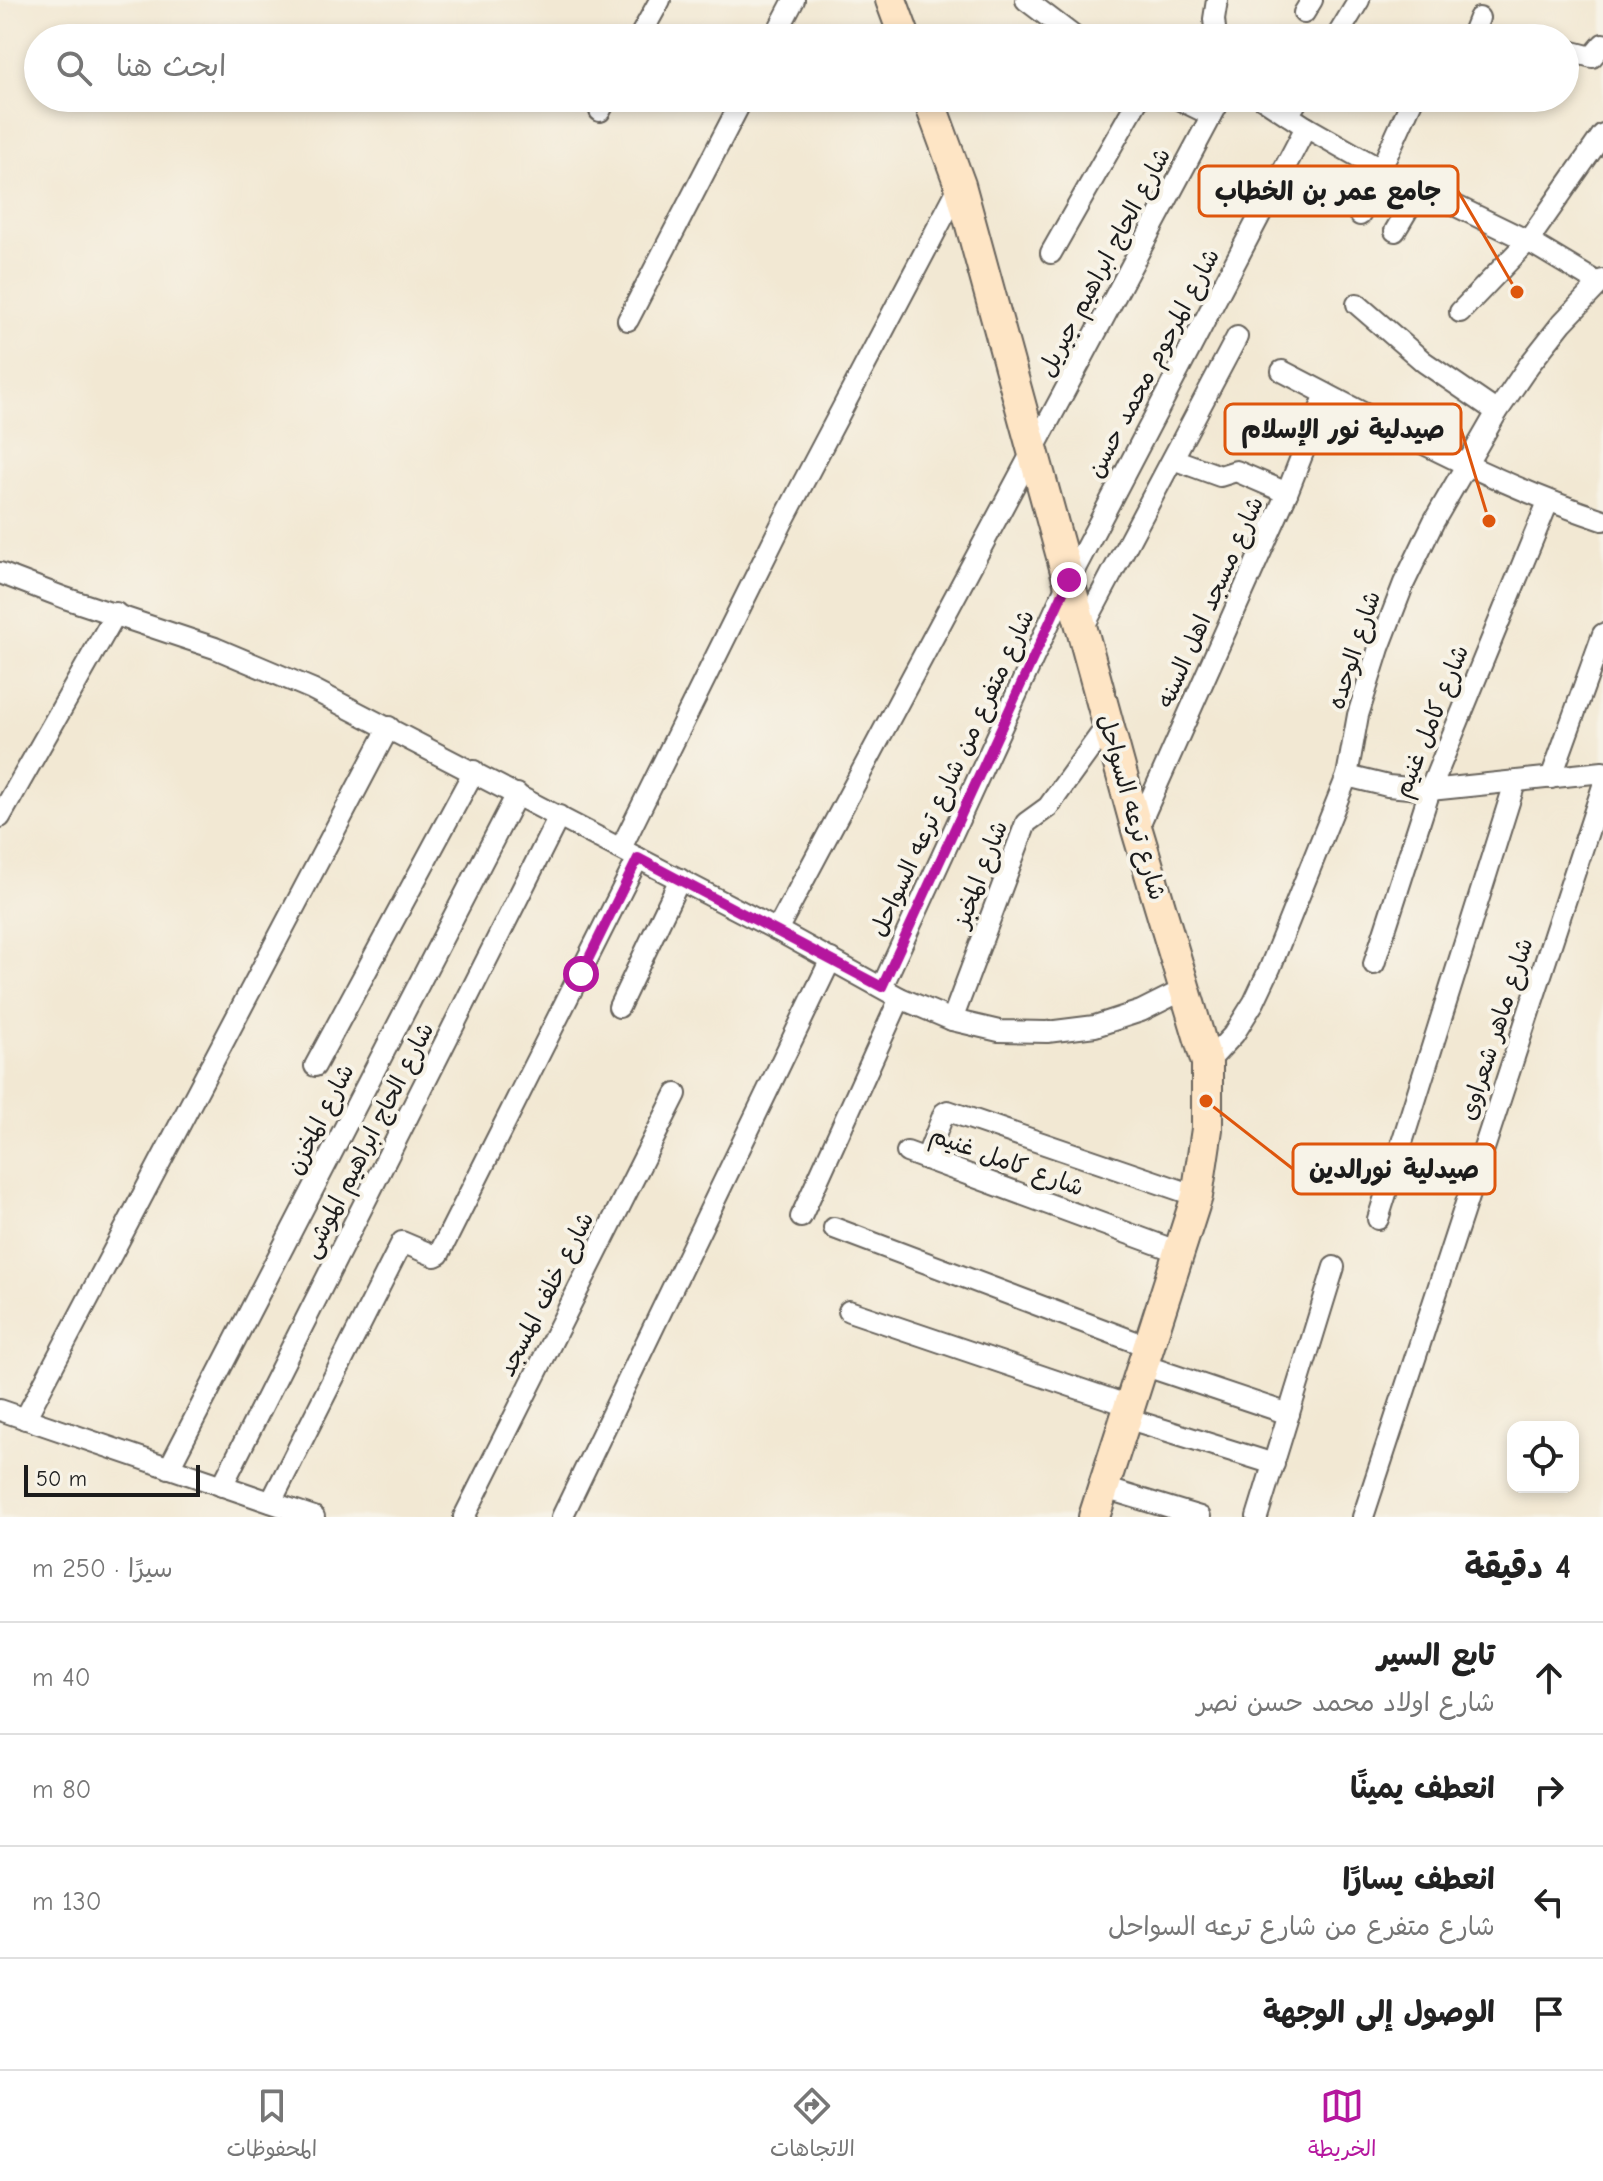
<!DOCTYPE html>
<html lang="ar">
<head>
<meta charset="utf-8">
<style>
  body { margin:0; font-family:"Comic Neue","Playpen Sans Arabic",sans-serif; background:#f2f2f2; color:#222; direction:rtl }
  .controls { position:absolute; right:24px; bottom:24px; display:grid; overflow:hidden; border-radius:16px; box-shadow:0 4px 12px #0003 }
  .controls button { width:72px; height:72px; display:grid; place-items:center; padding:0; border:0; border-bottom:2px solid #e0e0e0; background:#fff; color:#222; font:40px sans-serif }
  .scale { position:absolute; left:24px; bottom:20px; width:176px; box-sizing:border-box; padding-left:8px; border:4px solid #1c1c1c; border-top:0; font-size:22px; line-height:28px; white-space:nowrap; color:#1c1c1c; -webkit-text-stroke:6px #f7f3e8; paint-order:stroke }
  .stop { position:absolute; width:24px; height:24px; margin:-18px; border:6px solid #b5179e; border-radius:50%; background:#fff }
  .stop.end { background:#b5179e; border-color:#fff; box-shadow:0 2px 8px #0008 }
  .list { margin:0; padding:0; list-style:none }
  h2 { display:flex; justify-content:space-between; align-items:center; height:104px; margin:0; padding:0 32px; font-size:34px }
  h2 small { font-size:26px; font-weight:400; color:#767676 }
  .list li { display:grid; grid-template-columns:52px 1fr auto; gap:24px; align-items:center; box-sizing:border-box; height:112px; padding:0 32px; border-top:2px solid #e0e0e0 }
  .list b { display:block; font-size:30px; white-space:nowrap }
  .list p { margin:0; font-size:26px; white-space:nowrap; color:#767676 }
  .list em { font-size:26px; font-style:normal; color:#767676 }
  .icon { flex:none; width:44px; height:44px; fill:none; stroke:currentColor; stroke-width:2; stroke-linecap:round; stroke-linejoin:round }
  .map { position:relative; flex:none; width:1603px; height:1517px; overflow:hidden; direction:ltr }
  .search { position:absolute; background:#fff; box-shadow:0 4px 12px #0003; left:24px; right:24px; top:24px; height:88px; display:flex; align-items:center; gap:20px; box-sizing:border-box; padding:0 28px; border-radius:44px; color:#767676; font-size:30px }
  .sheet { height:552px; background:#fff }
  nav { display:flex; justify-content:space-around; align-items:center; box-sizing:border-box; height:112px; border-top:2px solid #e0e0e0; background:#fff; font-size:22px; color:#767676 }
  nav a { display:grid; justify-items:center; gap:4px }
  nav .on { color:#b5179e }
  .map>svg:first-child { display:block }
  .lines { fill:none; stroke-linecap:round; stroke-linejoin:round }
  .street-casing { stroke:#67635c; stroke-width:24 }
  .secondary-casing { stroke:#67635c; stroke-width:34 }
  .street { stroke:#fff; stroke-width:20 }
  .secondary { stroke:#fee5c5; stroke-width:30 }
  .route { stroke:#b5179e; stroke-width:10 }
  .labels { text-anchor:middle; stroke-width:8; stroke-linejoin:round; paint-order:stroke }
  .street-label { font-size:24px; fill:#1c1c1c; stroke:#f7f3e8 }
  .leader { fill:none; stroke:#de560d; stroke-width:3 }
  .callout-dot { fill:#de560d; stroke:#f7f3e8; stroke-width:3 }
  .callout { fill:#f7f3e8; stroke:#de560d; stroke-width:3 }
  .callout-label { font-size:26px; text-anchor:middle; font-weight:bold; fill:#1c1c1c }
</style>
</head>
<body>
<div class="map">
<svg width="1603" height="1517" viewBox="0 0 1603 1517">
  <rect width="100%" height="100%" fill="#f7f3e8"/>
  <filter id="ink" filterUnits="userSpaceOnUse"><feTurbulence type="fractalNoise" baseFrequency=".0125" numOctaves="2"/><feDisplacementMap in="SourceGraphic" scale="16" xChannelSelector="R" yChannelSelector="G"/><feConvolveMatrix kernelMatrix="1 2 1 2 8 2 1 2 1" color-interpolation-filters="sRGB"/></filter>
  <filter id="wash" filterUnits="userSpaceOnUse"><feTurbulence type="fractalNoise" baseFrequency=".006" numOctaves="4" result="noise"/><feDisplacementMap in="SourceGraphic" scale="32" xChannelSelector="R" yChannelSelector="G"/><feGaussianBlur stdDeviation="1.8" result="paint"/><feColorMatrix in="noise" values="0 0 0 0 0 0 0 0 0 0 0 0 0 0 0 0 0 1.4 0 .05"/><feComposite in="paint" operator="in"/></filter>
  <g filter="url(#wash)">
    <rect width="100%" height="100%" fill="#f2e8d3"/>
  </g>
  <g filter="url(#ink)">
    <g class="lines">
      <!-- street casing -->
      <g class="street-casing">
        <g id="street">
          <polyline points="1026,0 1076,38"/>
          <polyline points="1304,13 1312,0"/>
          <polyline points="639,38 660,0"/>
          <polyline points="774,38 794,0"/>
          <polyline points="1216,38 1214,19 1217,0"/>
          <polyline points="1336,38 1359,0"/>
          <polyline points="1471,38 1479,18"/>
          <polyline points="1565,50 1592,57 1603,44"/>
          <polyline points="1176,98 1211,115"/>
          <polyline points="1262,98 1306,127 1380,169 1528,241 1598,283"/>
          <polyline points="600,111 607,98"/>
          <polyline points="1288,115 1299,98"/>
          <polyline points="1360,215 1413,98"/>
          <polyline points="1395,231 1420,189"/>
          <polyline points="1051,253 1139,98"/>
          <polyline points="1357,304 1424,362 1497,412"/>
          <polyline points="1460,312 1528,241 1603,134"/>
          <polyline points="628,320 743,98"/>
          <path d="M1282 371C1387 425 1491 483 1603 520"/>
          <polyline points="1173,459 1220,476 1236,471 1287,493"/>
          <polyline points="0,573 65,598 215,648 312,689 777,930 900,998 952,1020 999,1031 1047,1032 1095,1026 1141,1011 1185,989"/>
          <polyline points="1082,630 1237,337"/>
          <polyline points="1347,776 1388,786 1430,790 1603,772"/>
          <polyline points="1551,778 1603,634"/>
          <polyline points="0,817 116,613"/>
          <polyline points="1137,830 1287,493 1326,394"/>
          <polyline points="621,848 783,521 960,185"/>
          <polyline points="777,930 1221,98"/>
          <polyline points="1374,964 1430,790 1548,502"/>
          <polyline points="882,987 1069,580 1306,127"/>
          <polyline points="619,1007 680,879"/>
          <polyline points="952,1020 1026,823 1048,807 1108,724"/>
          <polyline points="1207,1063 1234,1034 1254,1002 1270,968 1347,776 1358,715 1379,648 1404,583 1434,521 1497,412 1529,365 1562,323 1603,280"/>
          <polyline points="315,1066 474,771"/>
          <polyline points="907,1152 1179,1252"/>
          <polyline points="926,1159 944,1113 948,1111 1197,1196"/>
          <polyline points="801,1217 900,998"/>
          <polyline points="1378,1219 1515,783"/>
          <polyline points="834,1228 1149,1347"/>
          <polyline points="849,1311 1130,1406"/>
          <polyline points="1143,1365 1289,1414"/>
          <polyline points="0,1410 314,1517"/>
          <polyline points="1126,1418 1274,1464"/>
          <polyline points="25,1419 389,727"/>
          <polyline points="169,1468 517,794"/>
          <polyline points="222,1486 559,816"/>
          <polyline points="1104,1488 1200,1517"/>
          <polyline points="271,1502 402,1242 435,1256 439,1254 638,858"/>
          <polyline points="464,1517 676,1094"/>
          <polyline points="562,1517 831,959"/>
          <polyline points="1257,1517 1334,1267"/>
          <polyline points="1363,1517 1603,786"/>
        </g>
      </g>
      <!-- secondary casing -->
      <g class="secondary-casing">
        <g id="secondary">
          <polyline points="891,0 905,38"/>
          <polyline points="928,98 960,185 1137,830 1207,1063 1207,1129 1197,1196 1094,1517"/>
        </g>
      </g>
      <!-- street -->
      <use href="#street" class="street"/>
      <!-- secondary -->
      <use href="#secondary" class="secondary"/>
    </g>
  </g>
  <g class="lines" filter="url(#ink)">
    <!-- route -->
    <polyline class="route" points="581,974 638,858 882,987 1069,580"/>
  </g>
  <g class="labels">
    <!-- street labels -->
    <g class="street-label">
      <text transform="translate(1104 262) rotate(-62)" y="8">شارع الحاج ابراهيم جبريل</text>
      <text transform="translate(1153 363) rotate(-62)" y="8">شارع المرحوم محمد حسن</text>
      <text transform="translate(1210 602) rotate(-66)" y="8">شارع مسجد اهل السنه</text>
      <text transform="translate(1354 650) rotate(-72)" y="8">شارع الوحده</text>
      <text transform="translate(1431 721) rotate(-68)" y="8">شارع كامل غنيم</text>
      <text transform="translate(952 773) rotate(-65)" y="8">شارع متفرع من شارع ترعه السواحل</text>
      <text transform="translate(1132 807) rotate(74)" y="8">شارع ترعه السواحل</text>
      <text transform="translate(980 874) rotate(-69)" y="8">شارع المخبز</text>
      <text transform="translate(1496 1029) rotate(-72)" y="8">شارع ماهر شعراوى</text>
      <text transform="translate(320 1119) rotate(-63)" y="8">شارع المخزن</text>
      <text transform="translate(368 1140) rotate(-63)" y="8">شارع الحاج ابراهيم الموشى</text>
      <text transform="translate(1007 1161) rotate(20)" y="8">شارع كامل غنيم</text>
      <text transform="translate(546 1294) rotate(-63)" y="8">شارع خلف المسجد</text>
    </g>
  </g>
  <!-- callouts -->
  <path class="leader" d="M1517 292L1458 191M1489 521L1461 429M1206 1101L1293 1169"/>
  <g class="callout-dot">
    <circle cx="1517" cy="292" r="8"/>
    <circle cx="1489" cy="521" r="8"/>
    <circle cx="1206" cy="1101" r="8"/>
  </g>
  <g class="callout">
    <rect x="1199" y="166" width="259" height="50" rx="8"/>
    <rect x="1225" y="404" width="236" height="50" rx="8"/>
    <rect x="1293" y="1144" width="202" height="50" rx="8"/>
  </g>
  <g class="callout-label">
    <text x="1328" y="200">جامع عمر بن الخطاب</text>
    <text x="1343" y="438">صيدلية نور الإسلام</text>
    <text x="1394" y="1178">صيدلية نورالدين</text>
  </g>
</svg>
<div class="controls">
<button><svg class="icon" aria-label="locate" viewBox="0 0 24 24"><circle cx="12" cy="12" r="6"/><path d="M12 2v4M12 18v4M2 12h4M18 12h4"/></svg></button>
</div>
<div class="scale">50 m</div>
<div class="stop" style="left:581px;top:974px"></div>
<div class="stop end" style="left:1069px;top:580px"></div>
<div class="search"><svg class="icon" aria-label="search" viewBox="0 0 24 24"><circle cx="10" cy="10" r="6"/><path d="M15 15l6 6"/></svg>ابحث هنا</div>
</div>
<section class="sheet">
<h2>4 دقيقة<small>سيرًا · 250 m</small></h2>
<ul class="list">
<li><svg class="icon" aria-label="ahead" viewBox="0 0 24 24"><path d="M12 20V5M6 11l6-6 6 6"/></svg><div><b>تابع السير</b><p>شارع اولاد محمد حسن نصر</p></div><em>40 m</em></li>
<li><svg class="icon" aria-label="right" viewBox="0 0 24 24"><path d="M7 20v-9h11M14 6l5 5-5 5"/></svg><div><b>انعطف يمينًا</b></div><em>80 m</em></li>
<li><svg class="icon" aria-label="left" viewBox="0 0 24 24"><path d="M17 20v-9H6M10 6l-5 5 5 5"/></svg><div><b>انعطف يسارًا</b><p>شارع متفرع من شارع ترعه السواحل</p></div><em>130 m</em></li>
<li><svg class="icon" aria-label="arrive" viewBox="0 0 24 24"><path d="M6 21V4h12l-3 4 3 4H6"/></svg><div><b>الوصول إلى الوجهة</b></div></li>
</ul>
</section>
<nav>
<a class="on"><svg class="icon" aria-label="map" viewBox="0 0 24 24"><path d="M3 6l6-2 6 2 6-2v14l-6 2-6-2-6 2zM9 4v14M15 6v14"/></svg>الخريطة</a>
<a><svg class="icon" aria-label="directions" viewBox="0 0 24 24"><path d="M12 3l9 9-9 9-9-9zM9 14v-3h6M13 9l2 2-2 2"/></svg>الاتجاهات</a>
<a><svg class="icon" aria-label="saved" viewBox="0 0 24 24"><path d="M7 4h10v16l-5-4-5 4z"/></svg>المحفوظات</a>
</nav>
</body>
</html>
